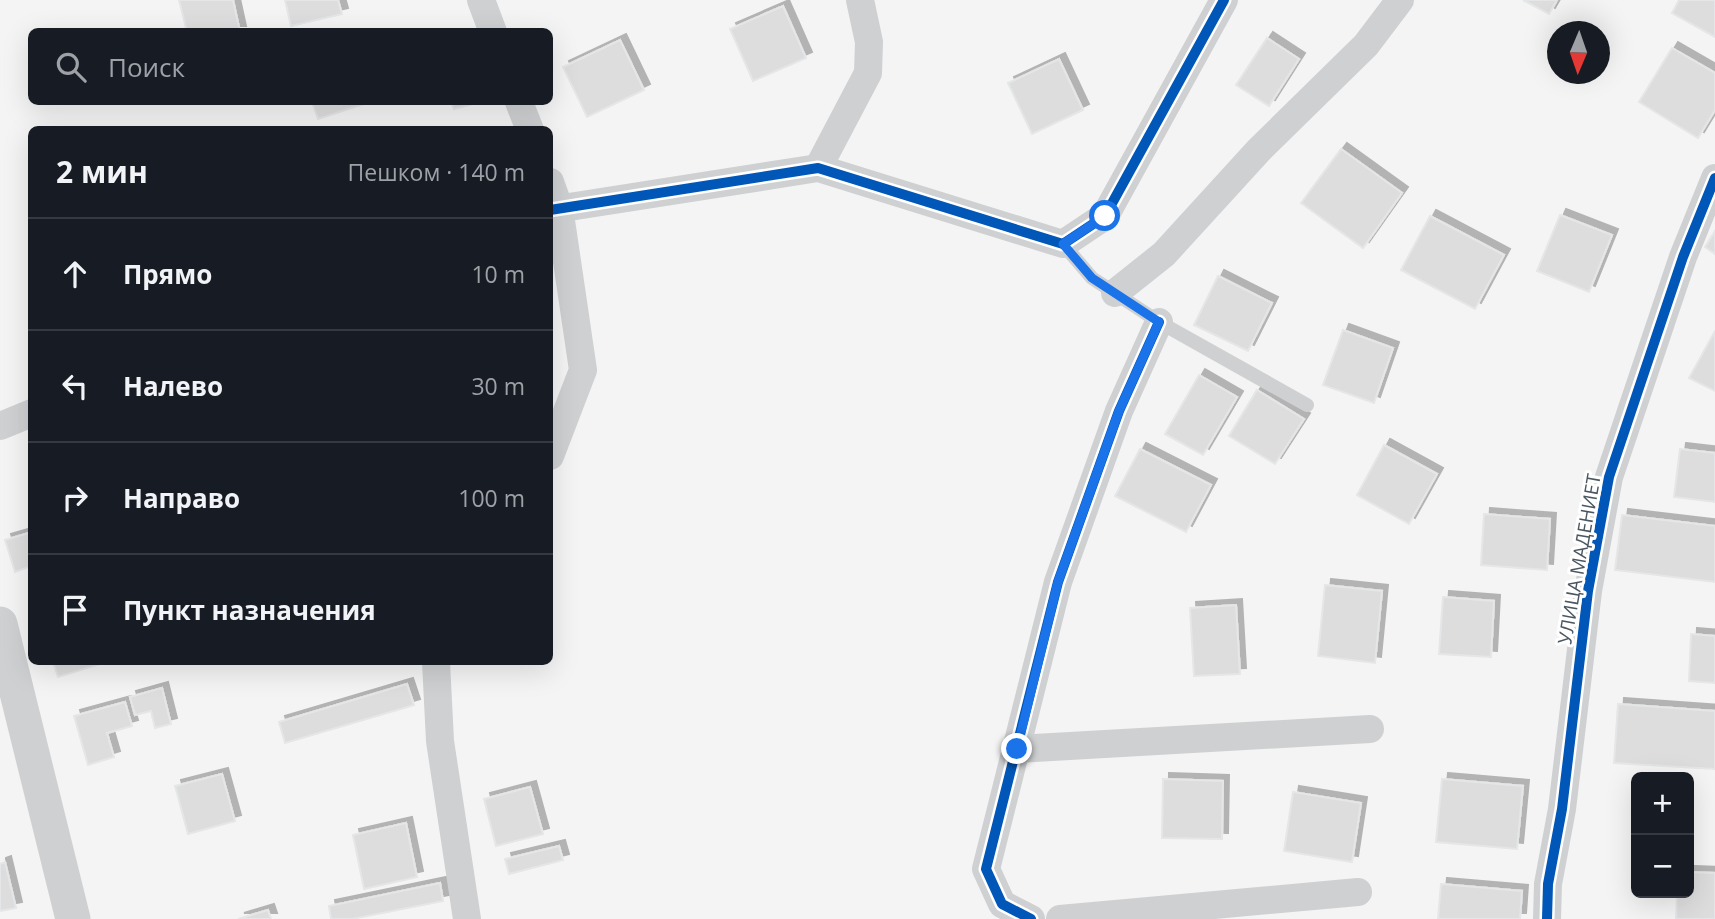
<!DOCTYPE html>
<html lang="ru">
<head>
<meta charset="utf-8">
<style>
  body { margin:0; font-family:"Open Sans",sans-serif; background:#242831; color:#f1f3f6 }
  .controls { position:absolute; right:21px; bottom:21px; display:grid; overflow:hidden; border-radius:10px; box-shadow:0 7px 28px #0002 }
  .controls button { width:63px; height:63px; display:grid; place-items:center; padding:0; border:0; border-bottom:2px solid #363941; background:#171b24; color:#f1f3f6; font:35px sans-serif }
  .compass { position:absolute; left:1547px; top:21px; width:63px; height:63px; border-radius:50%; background:#171b24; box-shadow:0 7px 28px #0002; rotate:182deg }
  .stop { position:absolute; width:21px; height:21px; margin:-16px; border:5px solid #1a73e8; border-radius:50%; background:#fff }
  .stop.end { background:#1a73e8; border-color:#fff; box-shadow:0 2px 7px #0008 }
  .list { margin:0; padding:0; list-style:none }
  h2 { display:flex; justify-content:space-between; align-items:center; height:91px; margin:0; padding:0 28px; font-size:30px }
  h2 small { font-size:23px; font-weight:400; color:#9ea1a6 }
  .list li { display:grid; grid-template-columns:46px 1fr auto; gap:21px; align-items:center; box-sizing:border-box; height:112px; padding:0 28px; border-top:2px solid #363941 }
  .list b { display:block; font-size:26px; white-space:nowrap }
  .list em { font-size:23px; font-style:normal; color:#9ea1a6 }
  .icon { flex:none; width:38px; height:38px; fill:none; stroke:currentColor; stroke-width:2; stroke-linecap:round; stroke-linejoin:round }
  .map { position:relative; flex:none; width:1715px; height:919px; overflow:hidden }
  .search { position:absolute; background:#171b24; box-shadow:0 7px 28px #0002; left:28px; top:28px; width:525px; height:77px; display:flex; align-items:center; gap:18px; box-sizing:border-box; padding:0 24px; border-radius:10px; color:#9ea1a6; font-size:26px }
  .panel { position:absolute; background:#171b24; box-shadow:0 7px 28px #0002; left:28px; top:126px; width:525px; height:539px; border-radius:10px }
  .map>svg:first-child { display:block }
  .building { fill:#ddddde; stroke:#e5e6e7; stroke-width:2; filter:url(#shadow) }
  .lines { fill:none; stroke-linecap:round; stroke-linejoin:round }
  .service { stroke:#ced0d2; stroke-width:14 }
  .minor { stroke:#ced0d2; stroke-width:28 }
  .tertiary { stroke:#ced0d2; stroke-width:35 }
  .cycleway-casing { stroke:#fff; stroke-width:15 }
  .cycleway { stroke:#0057b8; stroke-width:10 }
  .route { stroke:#1a73e8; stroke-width:9 }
  .labels { text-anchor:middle; stroke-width:6; stroke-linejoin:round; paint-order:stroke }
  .street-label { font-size:19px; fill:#4a5661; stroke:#fff }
</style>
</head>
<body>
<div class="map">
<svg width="1715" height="919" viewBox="0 0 1715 919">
  <defs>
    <filter id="shadow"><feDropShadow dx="6" dy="-6" stdDeviation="0" flood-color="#0004"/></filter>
  </defs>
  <rect width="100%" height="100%" fill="#f4f4f4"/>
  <!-- building -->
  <g class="building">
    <polygon points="179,0 233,0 240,32 187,32"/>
    <polygon points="285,0 338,0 342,14 291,26"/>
    <polygon points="1523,0 1557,0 1549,14"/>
    <polygon points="1679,0 1715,0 1715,37 1672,13"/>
    <polygon points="783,6 806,58 753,81 730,29"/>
    <polygon points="1267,38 1299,59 1269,106 1236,85"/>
    <polygon points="620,40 644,90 587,117 563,67"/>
    <polygon points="1672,48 1715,73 1715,110 1698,138 1639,102"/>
    <polygon points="1059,59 1083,110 1032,134 1008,83"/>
    <polygon points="312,102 370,102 318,119"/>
    <polygon points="451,102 480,102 454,109"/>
    <polygon points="1341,149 1402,193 1363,248 1301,203"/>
    <polygon points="1560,215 1612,235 1589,292 1537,271"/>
    <polygon points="1430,216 1504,255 1475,309 1401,270"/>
    <polygon points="1715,231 1715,254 1705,247"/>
    <polygon points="1218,276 1272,303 1248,351 1194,325"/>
    <polygon points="1343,330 1393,348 1374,403 1323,385"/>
    <polygon points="1715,331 1715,391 1689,378"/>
    <polygon points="1199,375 1237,397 1203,455 1165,434"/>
    <polygon points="1257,390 1304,419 1275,464 1229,436"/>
    <polygon points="1384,445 1437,474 1409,524 1357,495"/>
    <polygon points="1140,449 1211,485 1186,532 1115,496"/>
    <polygon points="1680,449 1715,453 1715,502 1674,497"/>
    <polygon points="1484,514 1550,519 1547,570 1481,565"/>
    <polygon points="1622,515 1715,526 1715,582 1615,570"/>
    <polygon points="32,532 32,566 15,572 5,540"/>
    <polygon points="1325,585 1382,591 1375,663 1318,656"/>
    <polygon points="1443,597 1494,601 1491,657 1439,654"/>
    <polygon points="1236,605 1240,674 1194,676 1190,608"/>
    <polygon points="1691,634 1715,636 1715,683 1689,681"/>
    <polygon points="53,662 99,662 100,664 58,677"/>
    <polygon points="407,684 414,705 285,743 279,722"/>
    <polygon points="162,688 171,724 155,728 151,711 135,715 130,697"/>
    <polygon points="125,702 132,726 107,733 114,757 88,765 74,716"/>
    <polygon points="1618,704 1715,711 1715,769 1614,763"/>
    <polygon points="222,774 235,821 188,834 175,786"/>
    <polygon points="1163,779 1223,781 1222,839 1162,838"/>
    <polygon points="1442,779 1523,786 1517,849 1436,842"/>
    <polygon points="530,787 543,834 496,846 484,799"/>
    <polygon points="1293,792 1361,803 1352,862 1284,851"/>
    <polygon points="406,823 417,877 364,889 353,835"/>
    <polygon points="559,846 563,860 509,874 505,859"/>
    <polygon points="5,862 16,908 0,911 0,864"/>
    <polygon points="1689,872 1715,873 1715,919 1676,919 1677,893 1689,893"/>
    <polygon points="440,883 443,901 352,919 331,919 329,906"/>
    <polygon points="1441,884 1522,891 1520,919 1438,919"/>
    <polygon points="268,910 271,919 238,919"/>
  </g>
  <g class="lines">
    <!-- service -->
    <polyline class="service" points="1063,244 1092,278 1159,322 1307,405"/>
    <!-- minor -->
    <g class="minor">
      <polyline points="481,0 493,32"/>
      <polyline points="519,102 530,130"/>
      <polyline points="818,168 868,73 869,42 860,0"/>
      <polyline points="550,182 559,207 583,370 550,456"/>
      <polyline points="550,210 818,168 1063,244 1105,216 1224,0"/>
      <polyline points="1115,293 1164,254 1259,150 1366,45 1400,0"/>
      <polyline points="0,426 32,413"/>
      <polyline points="436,662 440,741 467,919"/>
      <polyline points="1017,749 1370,729"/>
      <polyline points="1031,919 1002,904 986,869 1058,582 1119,411 1159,322"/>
      <polyline points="1060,919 1358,892"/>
      <polyline points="1547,919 1548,884 1562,809 1588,591 1609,477 1683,257 1715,178"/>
    </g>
    <!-- tertiary -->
    <polyline class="tertiary" points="0,624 73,919"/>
    <!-- cycleway casing -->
    <g class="cycleway-casing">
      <g id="cycleway">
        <polyline points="550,210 818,168 1063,244 1105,216 1224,0"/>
        <polyline points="1031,919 1002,904 986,869 1058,582 1119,411 1159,322"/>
        <polyline points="1547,919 1548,884 1562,809 1588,591 1609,477 1683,257 1715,178"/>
      </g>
    </g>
    <!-- cycleway -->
    <use href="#cycleway" class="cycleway"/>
  </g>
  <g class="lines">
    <!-- route -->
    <polyline class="route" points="1017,749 1058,582 1119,411 1159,322 1092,278 1063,244 1105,216"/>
  </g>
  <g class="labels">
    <!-- street labels -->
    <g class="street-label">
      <text transform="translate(1579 559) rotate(-80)" y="7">УЛИЦА МАДЕНИЕТ</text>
    </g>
  </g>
</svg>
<div class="controls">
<button>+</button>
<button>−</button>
</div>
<svg class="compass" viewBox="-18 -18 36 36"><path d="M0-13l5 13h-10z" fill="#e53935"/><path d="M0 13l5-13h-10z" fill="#9ea1a6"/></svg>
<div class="stop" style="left:1105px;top:216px"></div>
<div class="stop end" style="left:1017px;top:749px"></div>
<div class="search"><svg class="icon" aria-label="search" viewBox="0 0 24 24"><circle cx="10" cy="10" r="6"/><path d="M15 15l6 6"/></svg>Поиск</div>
<section class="panel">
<h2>2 мин<small>Пешком · 140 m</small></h2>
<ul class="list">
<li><svg class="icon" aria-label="ahead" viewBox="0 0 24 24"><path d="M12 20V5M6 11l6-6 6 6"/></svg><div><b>Прямо</b></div><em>10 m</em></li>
<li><svg class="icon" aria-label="left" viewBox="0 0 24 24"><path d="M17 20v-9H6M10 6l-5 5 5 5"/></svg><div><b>Налево</b></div><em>30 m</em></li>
<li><svg class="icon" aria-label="right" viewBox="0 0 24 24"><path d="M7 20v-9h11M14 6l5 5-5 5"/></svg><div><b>Направо</b></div><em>100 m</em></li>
<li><svg class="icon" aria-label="arrive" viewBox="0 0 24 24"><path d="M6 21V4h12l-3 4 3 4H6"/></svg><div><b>Пункт назначения</b></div></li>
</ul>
</section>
</div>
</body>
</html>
